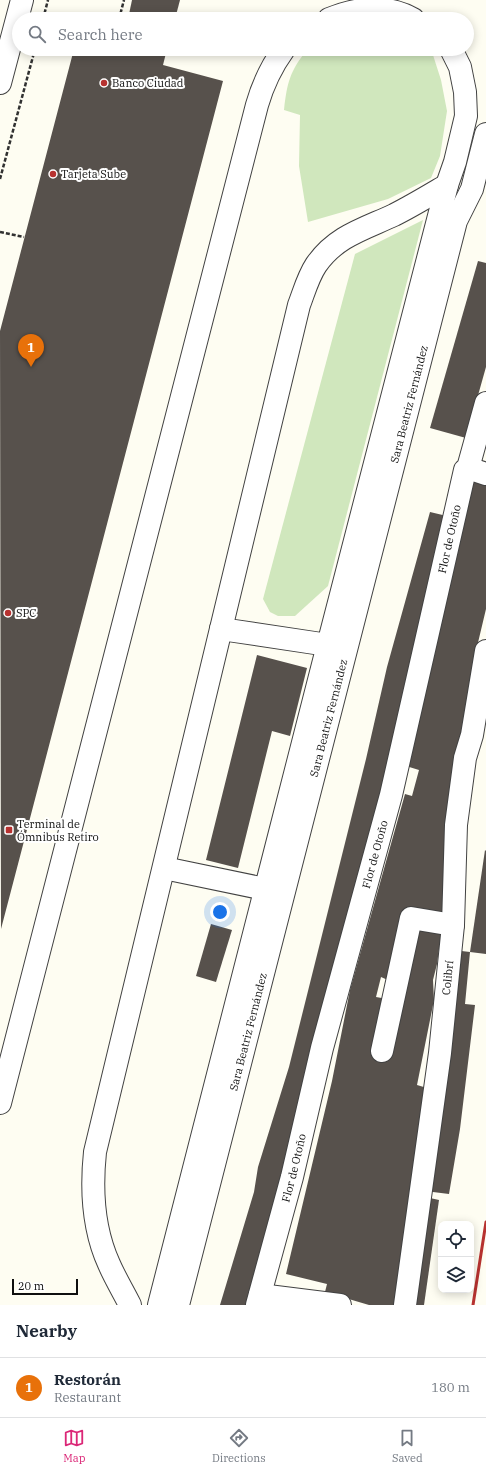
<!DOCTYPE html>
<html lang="en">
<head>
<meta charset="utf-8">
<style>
  body { margin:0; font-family:"IBM Plex Serif",serif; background:#f6f6f7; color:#1f2937 }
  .controls { position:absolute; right:12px; bottom:12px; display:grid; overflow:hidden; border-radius:8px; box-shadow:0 2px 10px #0003 }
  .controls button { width:36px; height:36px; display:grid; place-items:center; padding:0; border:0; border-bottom:1px solid #e0e1e3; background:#fff; color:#1f2937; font:20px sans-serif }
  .scale { position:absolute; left:12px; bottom:10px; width:66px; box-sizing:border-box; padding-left:4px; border:2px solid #0f0f0f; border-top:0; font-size:11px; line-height:14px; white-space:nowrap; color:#0f0f0f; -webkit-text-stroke:3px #fff; paint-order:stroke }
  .you { position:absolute; left:220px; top:912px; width:14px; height:14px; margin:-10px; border:3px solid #fff; border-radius:50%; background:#1a73e8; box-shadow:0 0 0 6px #1a73e833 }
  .badge { display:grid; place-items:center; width:26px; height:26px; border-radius:50%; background:#db2777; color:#fff; font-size:13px; font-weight:700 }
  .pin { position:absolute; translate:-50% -33px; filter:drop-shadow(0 1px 2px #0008) }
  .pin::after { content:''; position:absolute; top:21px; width:14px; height:12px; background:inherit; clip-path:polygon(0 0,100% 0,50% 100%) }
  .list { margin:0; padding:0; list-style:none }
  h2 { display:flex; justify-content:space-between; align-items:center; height:52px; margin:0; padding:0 16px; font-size:17px }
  h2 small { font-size:13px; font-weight:400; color:#747a83 }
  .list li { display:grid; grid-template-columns:26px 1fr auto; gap:12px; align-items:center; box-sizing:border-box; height:60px; padding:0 16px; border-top:1px solid #e0e1e3 }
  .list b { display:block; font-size:15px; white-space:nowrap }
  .list p { margin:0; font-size:13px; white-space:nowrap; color:#747a83 }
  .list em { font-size:13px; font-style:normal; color:#747a83 }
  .icon { flex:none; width:22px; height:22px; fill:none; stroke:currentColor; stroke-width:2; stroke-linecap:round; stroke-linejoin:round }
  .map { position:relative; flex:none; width:486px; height:1305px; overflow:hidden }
  .search { position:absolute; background:#fff; box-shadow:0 2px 10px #0003; left:12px; right:12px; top:12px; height:44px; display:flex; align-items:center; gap:10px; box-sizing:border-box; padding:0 14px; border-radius:22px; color:#747a83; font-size:15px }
  .sheet { height:112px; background:#fff }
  nav { display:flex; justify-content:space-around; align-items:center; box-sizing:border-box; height:56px; border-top:1px solid #e0e1e3; background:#fff; font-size:11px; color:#747a83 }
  nav a { display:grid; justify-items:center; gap:2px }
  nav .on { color:#db2777 }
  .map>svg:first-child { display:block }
  .green { fill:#d0e7bd }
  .building { fill:#57514c }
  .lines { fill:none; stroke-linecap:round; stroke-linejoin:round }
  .minor-casing { stroke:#424242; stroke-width:24 }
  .path { stroke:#313131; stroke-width:2.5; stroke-dasharray:4 2; stroke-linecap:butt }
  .minor { stroke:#fff; stroke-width:22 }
  .rail { stroke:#b73230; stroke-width:3 }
  .poi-dot { fill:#b73230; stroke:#fff; stroke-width:1.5 }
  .labels { text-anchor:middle; stroke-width:4; stroke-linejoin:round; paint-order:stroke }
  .poi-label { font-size:11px; fill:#0f0f0f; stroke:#fff; text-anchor:start }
  .street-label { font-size:11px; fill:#0f0f0f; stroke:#fff }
</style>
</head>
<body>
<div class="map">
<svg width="486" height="1305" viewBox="0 0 486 1305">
  <rect width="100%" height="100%" fill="#fefdf2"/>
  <!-- green -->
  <g class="green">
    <path d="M308 49H426L433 55 441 80 447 111 440 156 431 178 388 199 308 222 299 166 300 115 284 110C287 83 290 70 308 49Z"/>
    <polygon points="423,220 328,586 295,616 278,616 270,612 263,599 355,254"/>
  </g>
  <!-- building -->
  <g class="building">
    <polygon points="132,0 180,0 175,19 128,19"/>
    <polygon points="74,49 167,49 163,65 223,81 1,929 0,331"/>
    <polygon points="478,261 486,263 486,367 466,438 430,428"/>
    <polygon points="474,477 486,480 486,609 476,651 444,921 409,915 390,981 381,977 376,997 393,1000 421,922 445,928 439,949 437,964 433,980 434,1000 417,1085 427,1088 399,1305 369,1305 325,1292 327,1284 286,1274 332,1081 350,990 405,794 412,796 419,770 406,766"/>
    <polygon points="430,512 451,517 255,1305 220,1305 254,1192 258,1167 289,1067 366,759 387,667"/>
    <polygon points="257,655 307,668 290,736 272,731 238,868 206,860"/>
    <polygon points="485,850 486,851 486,954 470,952"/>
    <polygon points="211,924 232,930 216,982 196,976"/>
    <polygon points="453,950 470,952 465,1004 475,1005 460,1129 449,1194 425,1191"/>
    <polygon points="430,1198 439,1200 424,1305 406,1305"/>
  </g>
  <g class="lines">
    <!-- minor casing -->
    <g class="minor-casing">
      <g id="minor">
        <path d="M329 19C356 8 386 4 413 19"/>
        <polyline points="0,83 22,0"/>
        <polyline points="468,468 486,474"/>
        <polyline points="221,629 328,645"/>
        <polyline points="164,868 265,889"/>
        <polyline points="382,1051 411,918 453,925"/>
        <path d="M0 1103 257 105C263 84 271 67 284 49"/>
        <polyline points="260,1295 340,1305"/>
        <path d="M130 1305C123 1291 115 1278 109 1264 93 1229 91 1190 95 1152L299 305C304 292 308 277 316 265 336 236 364 229 394 215 412 206 430 195 447 185"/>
        <polyline points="159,1305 328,645 447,185 455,162 466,116 465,92 460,67 451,49"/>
        <path id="s1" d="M178 1305 456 221 472 189 486 134"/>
        <path id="s2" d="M257 1305 292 1177 322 1048 391 795 465 470 468 468 486 403"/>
        <path id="s3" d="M405 1305 440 1053 453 925 456 825 465 758 472 735 486 651"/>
      </g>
    </g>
    <!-- path -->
    <g class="path">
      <polyline points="43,19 48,0"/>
      <polyline points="119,19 124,0"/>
      <polyline points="0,179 35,49"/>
      <polyline points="0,232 24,237"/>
    </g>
    <!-- minor -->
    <use href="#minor" class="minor"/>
    <!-- rail -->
    <polyline class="rail" points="473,1305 486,1222"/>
  </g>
  <!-- markers -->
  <g class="poi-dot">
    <circle cx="104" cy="83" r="4"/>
    <circle cx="53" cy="174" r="4"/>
    <circle cx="8" cy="613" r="4"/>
    <rect x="5" y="826" width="8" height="8" rx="2"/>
  </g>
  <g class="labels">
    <!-- poi labels -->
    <g class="poi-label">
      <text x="112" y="87">Banco Ciudad</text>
      <text x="61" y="178">Tarjeta Sube</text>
      <text x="16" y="617">SPC</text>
      <text x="17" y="828">Terminal de<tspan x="17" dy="13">Ómnibus Retiro</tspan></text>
    </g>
    <!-- street labels -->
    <g class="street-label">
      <text dy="4" stroke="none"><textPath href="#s1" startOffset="930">Sara Beatriz Fernández</textPath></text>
      <text dy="4" stroke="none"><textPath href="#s2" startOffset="790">Flor de Otoño</textPath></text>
      <text dy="4" stroke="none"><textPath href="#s1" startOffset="606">Sara Beatriz Fernández</textPath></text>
      <text dy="4" stroke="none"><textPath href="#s2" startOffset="466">Flor de Otoño</textPath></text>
      <text dy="4" stroke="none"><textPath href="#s3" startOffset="330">Colibrí</textPath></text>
      <text dy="4" stroke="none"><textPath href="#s1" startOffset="282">Sara Beatriz Fernández</textPath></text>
      <text dy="4" stroke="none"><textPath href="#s2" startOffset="142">Flor de Otoño</textPath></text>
    </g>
  </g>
</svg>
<div class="controls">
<button><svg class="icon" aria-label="locate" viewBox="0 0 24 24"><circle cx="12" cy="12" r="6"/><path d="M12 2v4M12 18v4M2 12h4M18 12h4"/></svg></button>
<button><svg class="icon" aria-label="layers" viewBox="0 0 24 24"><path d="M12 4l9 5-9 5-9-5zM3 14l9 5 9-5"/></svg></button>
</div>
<div class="scale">20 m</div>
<div class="you"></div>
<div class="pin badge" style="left:31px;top:367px;background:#e8710a">1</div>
<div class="search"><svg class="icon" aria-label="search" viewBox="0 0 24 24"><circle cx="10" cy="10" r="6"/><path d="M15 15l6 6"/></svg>Search here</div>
</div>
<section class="sheet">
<h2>Nearby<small></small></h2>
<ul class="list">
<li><span class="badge" style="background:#e8710a">1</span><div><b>Restorán</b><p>Restaurant</p></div><em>180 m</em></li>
</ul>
</section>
<nav>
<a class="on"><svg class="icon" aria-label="map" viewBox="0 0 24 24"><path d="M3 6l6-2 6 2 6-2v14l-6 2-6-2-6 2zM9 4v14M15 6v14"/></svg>Map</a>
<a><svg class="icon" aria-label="directions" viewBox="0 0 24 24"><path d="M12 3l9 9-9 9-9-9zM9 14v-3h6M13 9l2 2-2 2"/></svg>Directions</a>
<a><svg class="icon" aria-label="saved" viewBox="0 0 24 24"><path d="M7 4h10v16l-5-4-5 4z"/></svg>Saved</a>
</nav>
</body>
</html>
